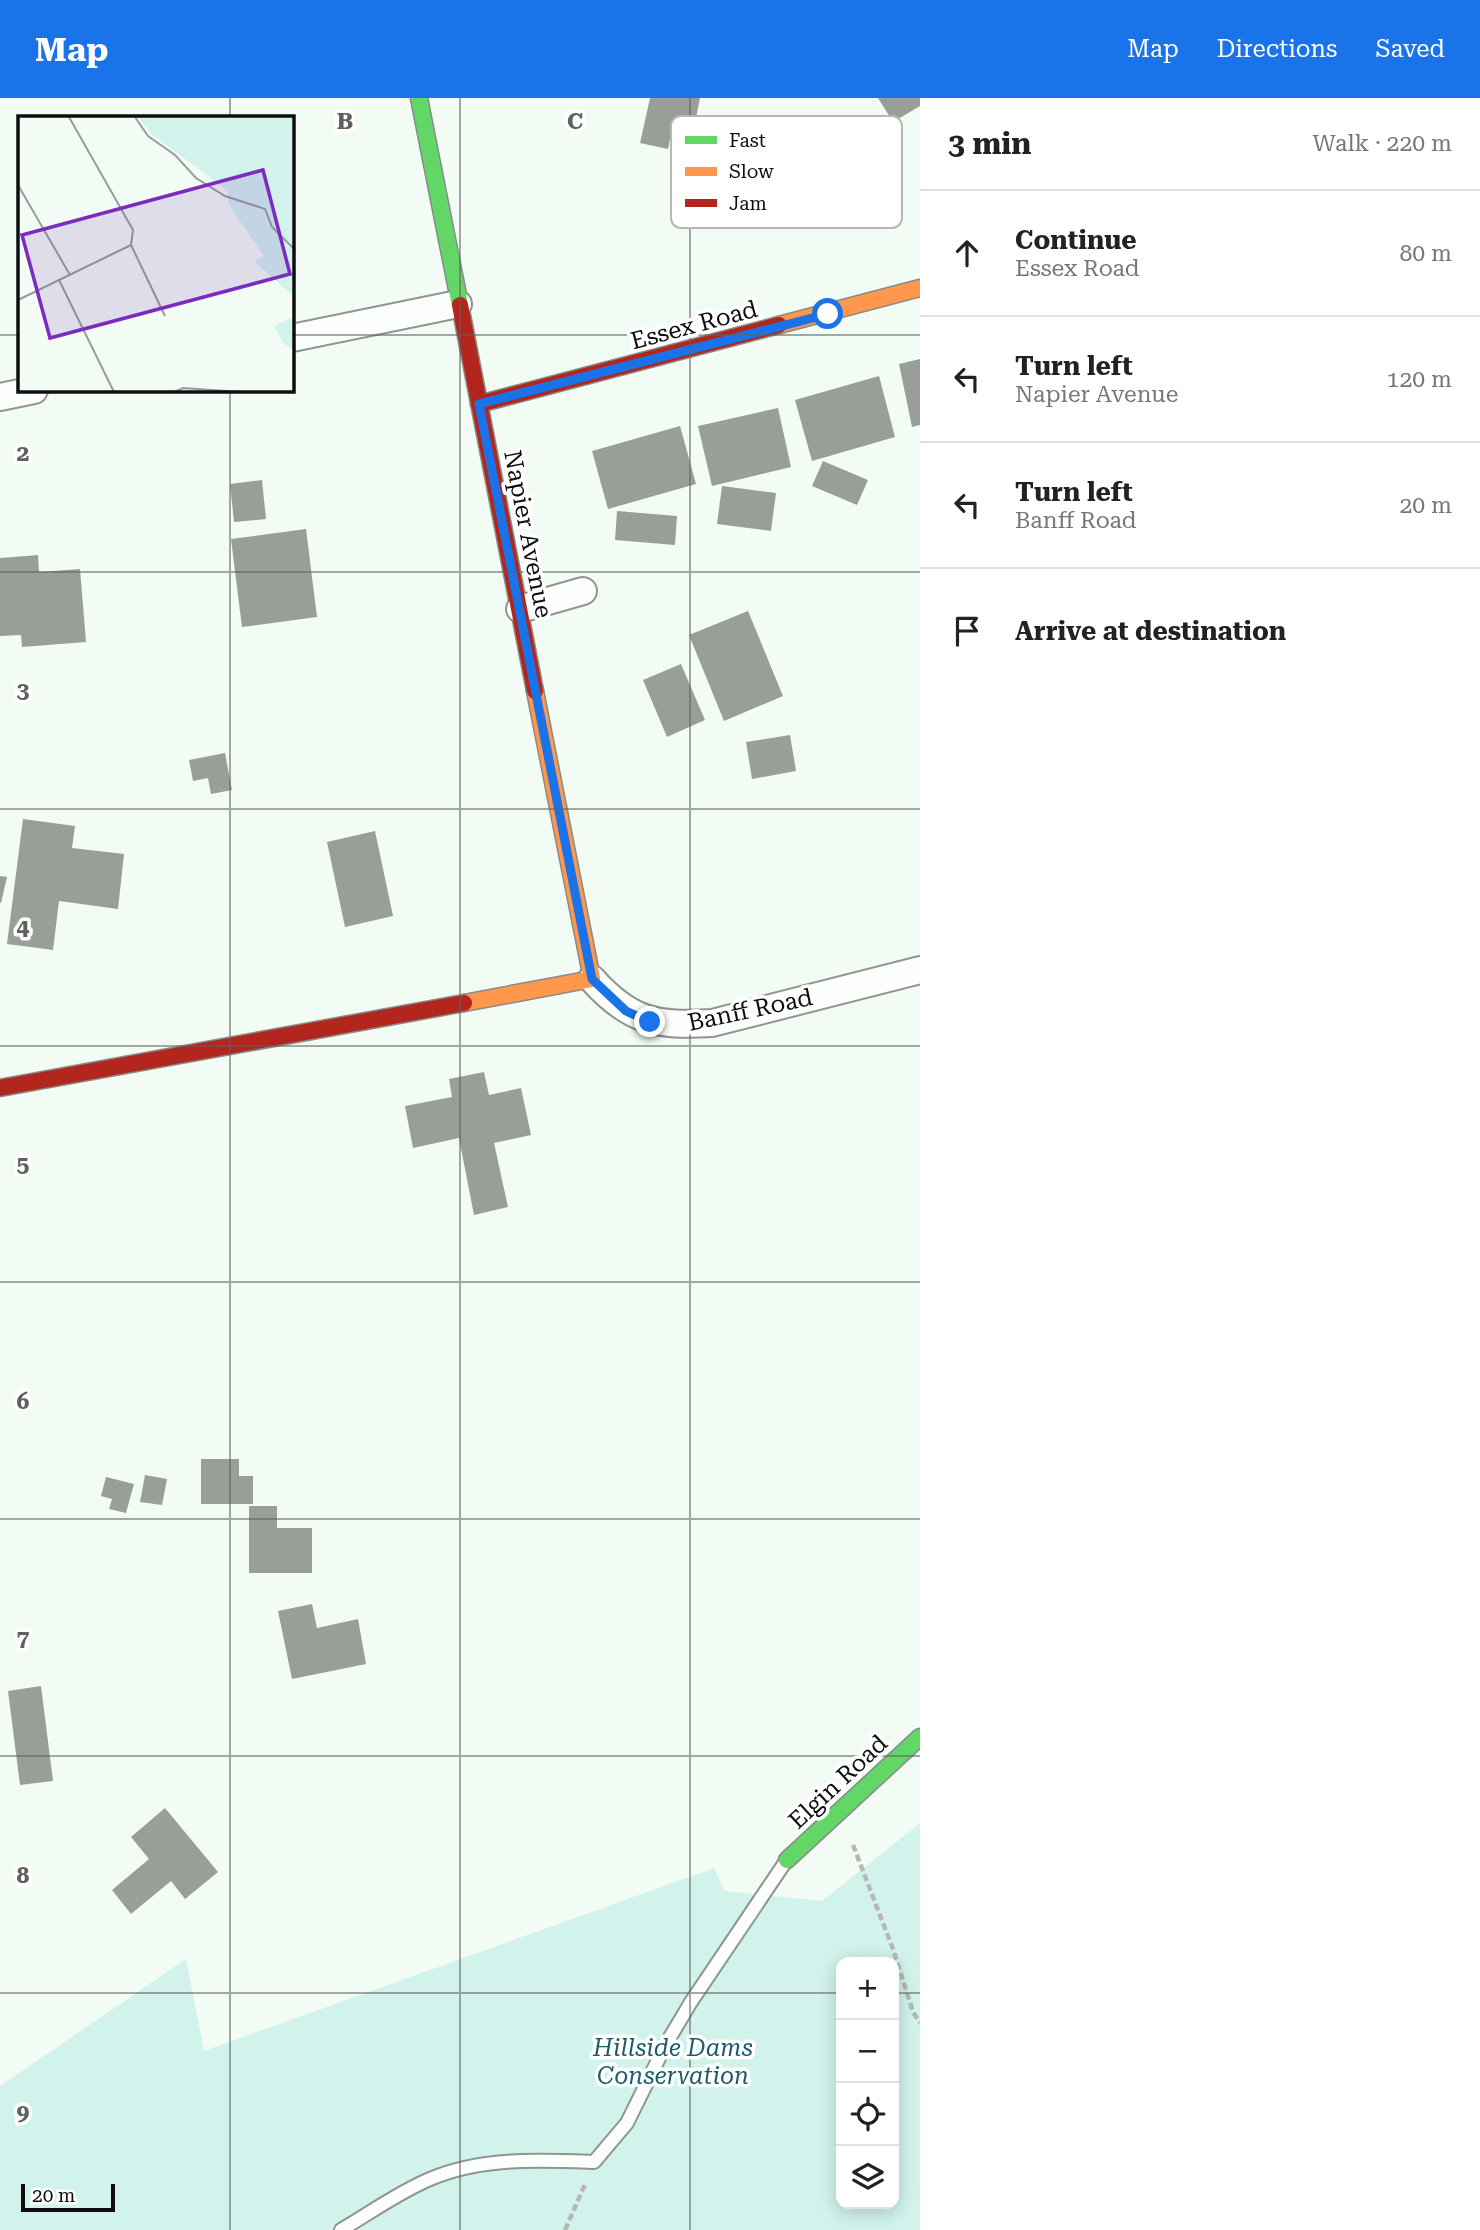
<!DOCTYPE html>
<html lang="en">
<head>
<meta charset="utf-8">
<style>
  body { margin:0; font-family:"Roboto Serif",serif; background:#f2f2f2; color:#222 }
  .controls { position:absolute; right:21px; bottom:21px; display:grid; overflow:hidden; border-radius:14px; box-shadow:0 4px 18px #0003 }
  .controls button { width:63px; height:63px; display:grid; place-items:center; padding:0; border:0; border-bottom:2px solid #e0e0e0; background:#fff; color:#222; font:35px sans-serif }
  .scale { position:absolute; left:21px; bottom:18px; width:94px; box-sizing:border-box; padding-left:7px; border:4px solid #0e0e0e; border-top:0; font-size:19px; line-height:24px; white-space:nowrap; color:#0e0e0e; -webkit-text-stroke:5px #fff; paint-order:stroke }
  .stop { position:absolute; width:21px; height:21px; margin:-16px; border:5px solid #1a73e8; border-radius:50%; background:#fff }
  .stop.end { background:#1a73e8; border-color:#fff; box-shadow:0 2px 7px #0008 }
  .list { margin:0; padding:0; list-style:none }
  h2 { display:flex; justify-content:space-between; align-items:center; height:91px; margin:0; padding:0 28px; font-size:30px }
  h2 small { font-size:23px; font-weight:400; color:#767676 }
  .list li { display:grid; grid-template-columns:46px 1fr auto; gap:21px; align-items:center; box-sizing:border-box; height:126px; padding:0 28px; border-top:2px solid #e0e0e0 }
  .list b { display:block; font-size:26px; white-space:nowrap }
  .list p { margin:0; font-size:23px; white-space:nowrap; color:#767676 }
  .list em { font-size:23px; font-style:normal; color:#767676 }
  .icon { flex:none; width:38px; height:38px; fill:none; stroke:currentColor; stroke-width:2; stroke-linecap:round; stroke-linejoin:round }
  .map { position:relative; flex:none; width:920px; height:2132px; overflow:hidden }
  header { display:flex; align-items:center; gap:42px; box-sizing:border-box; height:98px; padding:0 35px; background:#1a73e8; color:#fff }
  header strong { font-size:33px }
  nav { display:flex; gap:38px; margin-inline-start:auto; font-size:24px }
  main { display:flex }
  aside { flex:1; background:#fff }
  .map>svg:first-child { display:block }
  .green { fill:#d1f3ec; fill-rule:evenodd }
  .building { fill:#989f99 }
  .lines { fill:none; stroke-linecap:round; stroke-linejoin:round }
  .lane-casing { stroke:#919592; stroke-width:16 }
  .street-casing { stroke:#919592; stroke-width:30 }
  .fast-casing { stroke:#878c88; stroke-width:19 }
  .slow-casing { stroke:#878c88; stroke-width:19 }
  .jam-casing { stroke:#878c88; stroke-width:19 }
  .path { stroke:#b6b8b7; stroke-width:4.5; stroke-dasharray:7 3.5; stroke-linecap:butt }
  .lane { stroke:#fdfffd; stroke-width:12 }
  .street { stroke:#fdfffd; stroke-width:26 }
  .fast { stroke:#63d668; stroke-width:16 }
  .slow { stroke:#ff974d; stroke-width:16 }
  .jam { stroke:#b3261e; stroke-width:16 }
  .route { stroke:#1a73e8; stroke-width:9 }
  .grid { fill:none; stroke:#5e615e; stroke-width:2; stroke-opacity:0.55 }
  .labels { text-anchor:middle; stroke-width:7; stroke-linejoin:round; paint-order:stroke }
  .street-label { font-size:24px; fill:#0e0e0e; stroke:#fff }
  .park-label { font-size:24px; font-style:italic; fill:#1a5c6a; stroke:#fff }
  .inset-road { fill:none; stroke:#979d98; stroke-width:2 }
  .view { fill:#7b2cbf; fill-opacity:0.15; stroke:#7b2cbf; stroke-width:3.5 }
  .inset-edge { fill:none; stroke:#0e0e0e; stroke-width:3.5 }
  .key { fill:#fff; stroke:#b7b7b7; stroke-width:2 }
  .key-label { font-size:19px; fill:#0e0e0e }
  .grid-label { font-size:23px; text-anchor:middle; font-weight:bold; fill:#5e615e; stroke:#fff; stroke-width:7; stroke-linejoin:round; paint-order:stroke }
</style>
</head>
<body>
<header>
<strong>Map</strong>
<nav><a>Map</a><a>Directions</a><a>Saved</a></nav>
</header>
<main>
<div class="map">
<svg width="920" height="2132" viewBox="0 0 920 2132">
  <rect width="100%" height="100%" fill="#f2fcf4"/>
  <!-- green -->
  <path class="green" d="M920 1725V2132H0V1988L186 1861 204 1953 714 1770 725 1793 822 1803ZM841 1864H894V2106H841Z"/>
  <!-- building -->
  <g class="building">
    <polygon points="650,0 700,0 693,35 672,31 668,51 640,45"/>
    <polygon points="878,0 920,0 920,8 893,24"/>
    <polygon points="920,261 920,327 912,329 899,266"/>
    <polygon points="879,278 895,339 812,363 795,302"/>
    <polygon points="778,310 791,369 712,388 698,328"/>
    <polygon points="680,328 696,386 608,411 592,353"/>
    <polygon points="823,363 868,382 857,407 812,388"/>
    <polygon points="262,382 266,421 234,424 230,386"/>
    <polygon points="722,388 776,395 771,433 717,426"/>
    <polygon points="617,413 677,418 675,447 615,442"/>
    <polygon points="306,431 317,519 242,529 231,441"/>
    <polygon points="38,457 39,474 80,471 86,544 22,549 21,537 0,538 0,460"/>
    <polygon points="748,513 783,598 724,623 689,537"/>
    <polygon points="681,566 705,622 667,639 643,582"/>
    <polygon points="790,637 796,673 752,681 746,644"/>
    <polygon points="225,655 232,692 211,696 208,680 193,683 189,662"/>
    <polygon points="23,721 75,728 72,750 124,756 118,811 59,803 53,852 7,846"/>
    <polygon points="375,733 393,818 345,829 327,744"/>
    <polygon points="0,778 7,779 1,805 0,805"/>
    <polygon points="484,974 489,997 521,990 531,1037 494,1045 508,1109 474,1117 459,1040 413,1050 405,1008 452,999 449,981"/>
    <polygon points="201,1361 239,1361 239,1378 253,1378 253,1406 201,1406"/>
    <polygon points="145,1377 167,1381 162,1407 140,1404"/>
    <polygon points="106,1379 134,1386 126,1415 109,1411 112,1401 101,1398"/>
    <polygon points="249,1408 277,1408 277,1430 312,1430 312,1475 249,1475"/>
    <polygon points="312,1506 317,1530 358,1521 366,1566 292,1581 278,1513"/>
    <polygon points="41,1588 53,1683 20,1687 8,1593"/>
    <polygon points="165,1710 218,1774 185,1801 171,1783 131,1816 112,1792 149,1761 131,1739"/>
  </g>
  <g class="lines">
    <!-- lane casing -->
    <g class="lane-casing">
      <path id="lane" d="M341 2132C370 2115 399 2094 430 2081 481 2059 539 2062 594 2064L627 2025 666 1946 691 1904 786 1763"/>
    </g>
    <!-- street casing -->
    <g class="street-casing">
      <g id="street">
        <polyline points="292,240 458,206"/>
        <polyline points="0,299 34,292"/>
        <polyline points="520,511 583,493"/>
        <path d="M592 881C630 924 657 928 712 925L920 872"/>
      </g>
    </g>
    <!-- fast casing -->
    <g class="fast-casing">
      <g id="fast">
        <polyline points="419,0 460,207"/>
        <polyline points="787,1762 920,1639"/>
      </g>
    </g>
    <!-- slow casing -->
    <g class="slow-casing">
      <g id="slow">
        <polyline points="779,227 920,190"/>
        <polyline points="464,905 592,881 535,593"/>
      </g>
    </g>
    <!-- jam casing -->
    <g class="jam-casing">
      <g id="jam">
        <polyline points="460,207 535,593"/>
        <polyline points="479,306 779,227"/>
        <polyline points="0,990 464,905"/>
      </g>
    </g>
    <!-- path -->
    <g class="path">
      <polyline points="853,1747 893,1851 913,1914 920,1925"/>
      <polyline points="565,2132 586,2084"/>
    </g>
    <!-- lane -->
    <use href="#lane" class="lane"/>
    <!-- street -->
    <use href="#street" class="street"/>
    <!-- fast -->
    <use href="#fast" class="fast"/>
    <!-- slow -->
    <use href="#slow" class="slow"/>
    <!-- jam -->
    <use href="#jam" class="jam"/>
  </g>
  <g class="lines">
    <!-- route -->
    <polyline class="route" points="650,924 626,913 592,881 479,306 828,216"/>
  </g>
  <!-- grid -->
  <path class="grid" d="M230 0V19M460 0V2132M690 0V2132M0 237H19M292 237H920M230 292V2132M0 474H920M0 711H920M0 948H920M0 1184H920M0 1421H920M0 1658H920M0 1895H841M894 1895H920"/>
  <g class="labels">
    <!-- street labels -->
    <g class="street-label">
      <text transform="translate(694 227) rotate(-15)" y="8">Essex Road</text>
      <text transform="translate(528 436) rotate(79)" y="8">Napier Avenue</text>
      <text transform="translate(750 912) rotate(-12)" y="8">Banff Road</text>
      <text transform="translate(838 1684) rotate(-43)" y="8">Elgin Road</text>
    </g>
    <!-- park labels -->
    <g class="park-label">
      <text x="673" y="1958">Hillside Dams<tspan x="673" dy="28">Conservation</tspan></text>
    </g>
  </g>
  <!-- overview -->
  <g transform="translate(18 18)">
    <rect width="276" height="276" fill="#f2fcf4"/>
    <path d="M120 1H276V181L236 145 246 140 210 88V75L132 17ZM276 201V234L266 228 256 210Z" fill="#d1f3ec"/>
    <path class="inset-road" d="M51 1 115 114 113 129M117 1 130 20 157 39 178 62 207 80 247 93 254 111 277 134M0 69 52 159M113 129 147 200M41 164 96 276M0 184 113 129M156 276 165 272 224 276"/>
    <path class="view" d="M245 54 272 158 32 222 4 119Z"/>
    <rect width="276" height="276" class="inset-edge"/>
  </g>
  <!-- legend -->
  <rect x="671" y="18" width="231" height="112" rx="10" class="key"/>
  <rect x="685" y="38" width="32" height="8" fill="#63d668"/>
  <rect x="685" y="69" width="32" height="9" fill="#ff974d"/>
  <rect x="685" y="101" width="32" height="8" fill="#b3261e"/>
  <g class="key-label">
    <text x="729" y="49">Fast</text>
    <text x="729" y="80">Slow</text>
    <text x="729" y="112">Jam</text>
  </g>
  <g class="grid-label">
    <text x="345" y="31">B</text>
    <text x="575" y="31">C</text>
    <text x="23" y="363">2</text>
    <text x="23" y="600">3</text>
    <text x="23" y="837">4</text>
    <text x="23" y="1074">5</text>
    <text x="23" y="1311">6</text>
    <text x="23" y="1548">7</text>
    <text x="23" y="1785">8</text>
    <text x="23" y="2022">9</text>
  </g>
</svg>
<div class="controls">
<button>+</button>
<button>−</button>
<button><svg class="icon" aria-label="locate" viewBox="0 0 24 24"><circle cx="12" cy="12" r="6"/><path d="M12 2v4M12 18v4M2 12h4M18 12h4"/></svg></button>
<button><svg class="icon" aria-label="layers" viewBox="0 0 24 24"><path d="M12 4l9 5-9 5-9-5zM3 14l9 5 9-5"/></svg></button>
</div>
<div class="scale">20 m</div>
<div class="stop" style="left:828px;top:216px"></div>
<div class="stop end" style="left:650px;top:924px"></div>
</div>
<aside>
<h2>3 min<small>Walk · 220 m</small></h2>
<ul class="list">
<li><svg class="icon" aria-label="ahead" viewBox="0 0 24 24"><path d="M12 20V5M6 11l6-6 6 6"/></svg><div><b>Continue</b><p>Essex Road</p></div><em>80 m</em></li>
<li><svg class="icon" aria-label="left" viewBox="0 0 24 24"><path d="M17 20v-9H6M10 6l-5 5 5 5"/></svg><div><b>Turn left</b><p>Napier Avenue</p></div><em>120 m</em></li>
<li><svg class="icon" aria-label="left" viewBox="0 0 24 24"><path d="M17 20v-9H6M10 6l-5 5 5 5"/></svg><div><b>Turn left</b><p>Banff Road</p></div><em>20 m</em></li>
<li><svg class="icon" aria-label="arrive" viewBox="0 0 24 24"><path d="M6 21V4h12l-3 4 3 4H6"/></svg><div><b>Arrive at destination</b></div></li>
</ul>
</aside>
</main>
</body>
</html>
